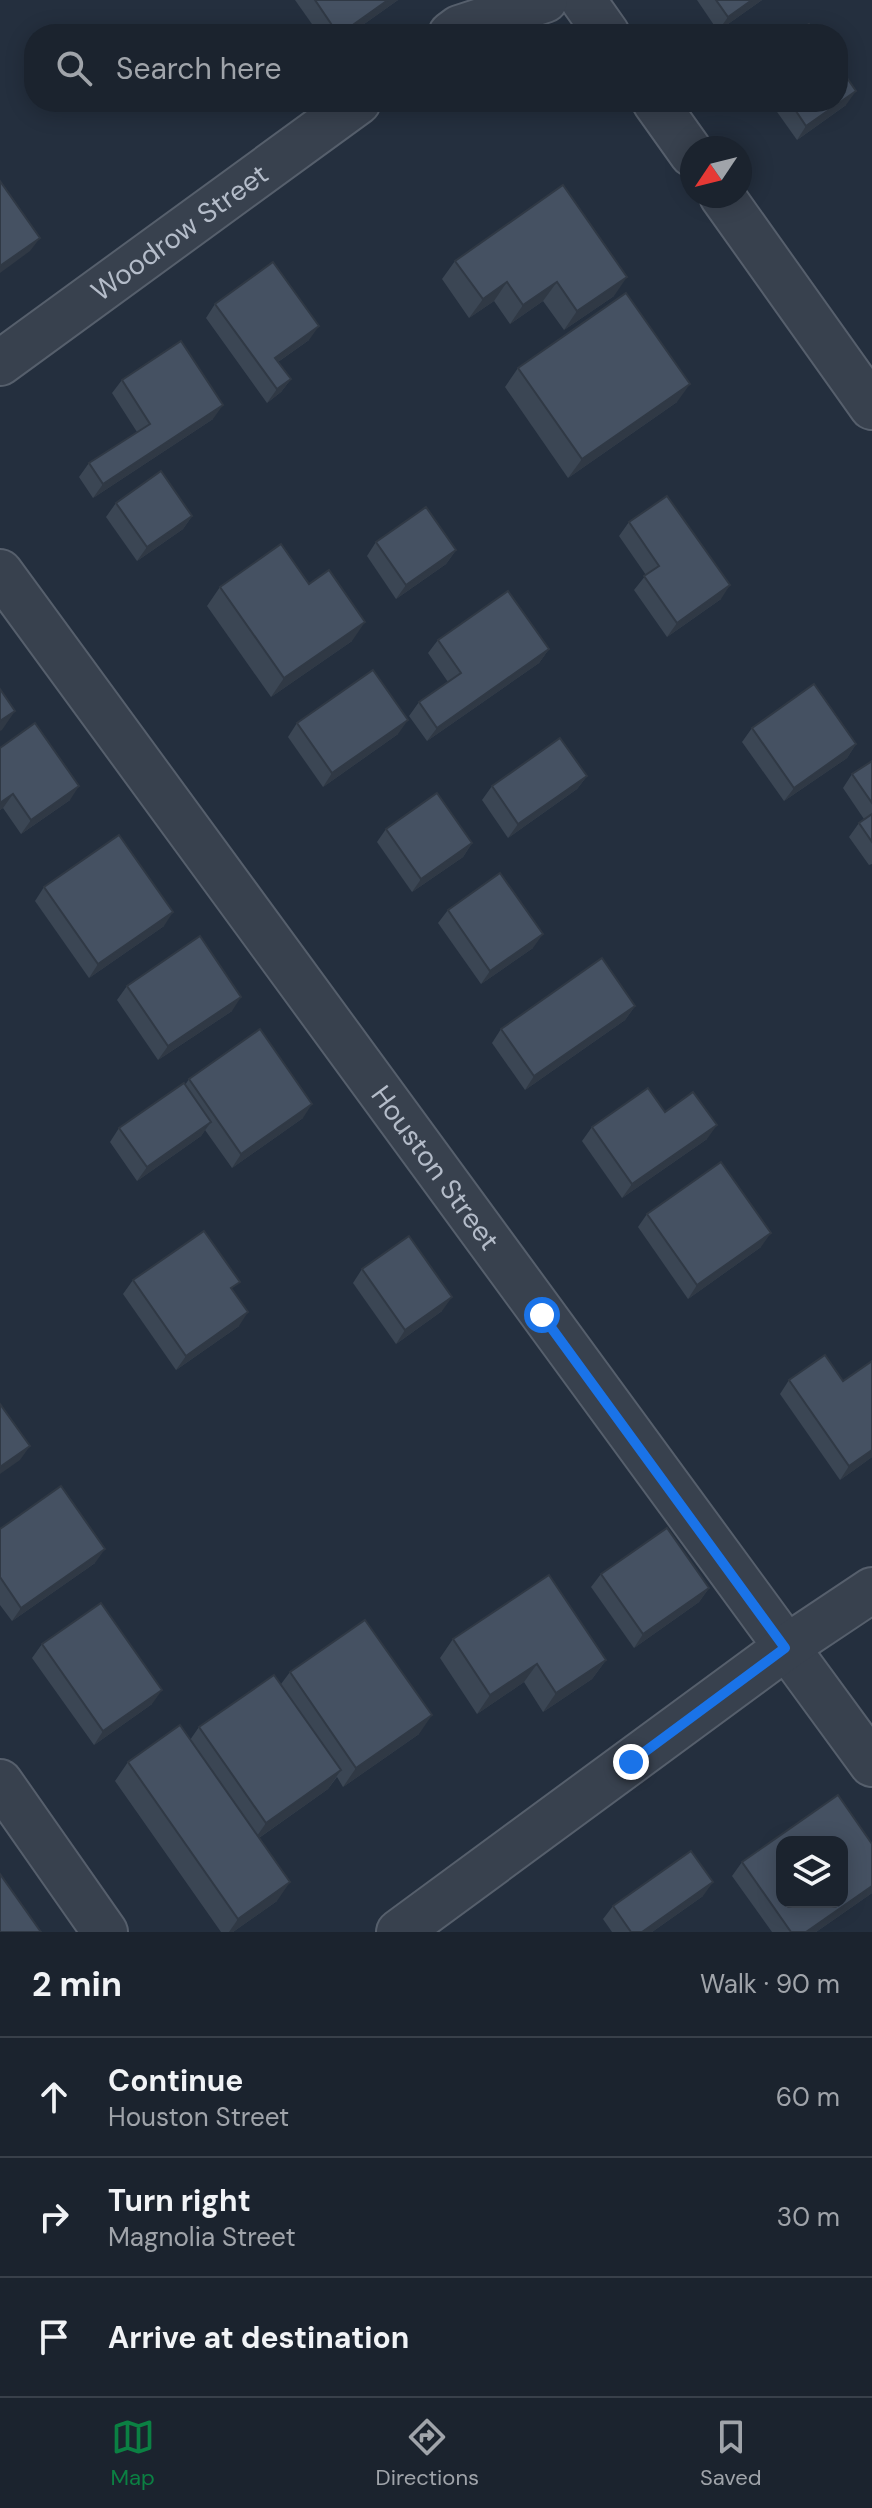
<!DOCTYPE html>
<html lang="en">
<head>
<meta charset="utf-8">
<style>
  body { margin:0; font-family:"DM Sans",sans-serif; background:#242b36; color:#f1f3f6 }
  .controls { position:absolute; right:24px; bottom:24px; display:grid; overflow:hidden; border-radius:16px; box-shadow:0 4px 20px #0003 }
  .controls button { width:72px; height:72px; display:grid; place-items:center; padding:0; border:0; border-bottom:2px solid #39404a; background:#1b232e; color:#f1f3f6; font:40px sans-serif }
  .compass { position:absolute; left:680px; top:136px; width:72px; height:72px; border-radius:50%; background:#1b232e; box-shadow:0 4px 20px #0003; rotate:235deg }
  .stop { position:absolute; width:24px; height:24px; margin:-18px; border:6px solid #1a73e8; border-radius:50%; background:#fff }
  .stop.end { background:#1a73e8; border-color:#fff; box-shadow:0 2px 8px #0008 }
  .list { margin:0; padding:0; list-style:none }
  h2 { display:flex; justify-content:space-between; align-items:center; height:104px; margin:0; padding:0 32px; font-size:34px }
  h2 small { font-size:26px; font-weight:400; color:#a0a4aa }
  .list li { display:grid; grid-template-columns:52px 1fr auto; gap:24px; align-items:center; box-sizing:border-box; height:120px; padding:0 32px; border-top:2px solid #39404a }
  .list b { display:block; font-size:30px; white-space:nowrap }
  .list p { margin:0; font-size:26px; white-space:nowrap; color:#a0a4aa }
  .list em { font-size:26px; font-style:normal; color:#a0a4aa }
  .icon { flex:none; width:44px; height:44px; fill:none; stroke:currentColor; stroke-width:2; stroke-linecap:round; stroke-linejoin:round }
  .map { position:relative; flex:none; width:872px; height:1932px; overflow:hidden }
  .search { position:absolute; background:#1b232e; box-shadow:0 4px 20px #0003; left:24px; right:24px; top:24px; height:88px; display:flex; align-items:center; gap:20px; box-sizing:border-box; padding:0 28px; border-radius:32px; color:#a0a4aa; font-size:30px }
  .sheet { height:464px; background:#1b232e }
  nav { display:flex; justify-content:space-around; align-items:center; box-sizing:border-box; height:112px; border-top:2px solid #39404a; background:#1b232e; font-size:22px; color:#a0a4aa }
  nav a { display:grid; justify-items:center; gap:4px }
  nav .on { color:#0b8043 }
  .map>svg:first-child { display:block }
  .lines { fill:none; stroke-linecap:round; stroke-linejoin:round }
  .street-casing { stroke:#565f6c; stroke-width:48 }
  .street { stroke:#38414e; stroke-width:44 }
  .wall { fill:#3b4654 }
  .shaded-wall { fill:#303945 }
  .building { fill:#455162; stroke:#303945; stroke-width:2; fill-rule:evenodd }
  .route { stroke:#1a73e8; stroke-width:10 }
  .labels { text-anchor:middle; stroke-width:7; stroke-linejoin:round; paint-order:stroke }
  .street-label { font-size:28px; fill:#b4bcc9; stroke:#1d2633 }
</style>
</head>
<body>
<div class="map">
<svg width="872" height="1932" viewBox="0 0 872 1932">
  <rect width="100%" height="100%" fill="#242f3e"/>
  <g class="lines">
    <!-- street casing -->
    <g class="street-casing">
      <g id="street">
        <polyline points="583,0 607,34"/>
        <polyline points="451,34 459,28 545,0"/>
        <polyline points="655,102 692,154"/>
        <polyline points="722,196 872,407"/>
        <path id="s1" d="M0 363 358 102"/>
        <path id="s2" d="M0 572 872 1764"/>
        <polyline points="0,1782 105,1932"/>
        <polyline points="399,1932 785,1648 872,1590"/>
      </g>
    </g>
    <!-- street -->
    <use href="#street" class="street"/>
  </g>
  <!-- wall -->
  <g class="wall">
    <polygon points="295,0 398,0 350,34 319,34"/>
    <polygon points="697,0 762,0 718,31"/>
    <polygon points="770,102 838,102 846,105 797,140"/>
    <polygon points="563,185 614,296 564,330 543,301 510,324 494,301 469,318 442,279 455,261"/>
    <polygon points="215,304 309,340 278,362 291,379 281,392 267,403 206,318"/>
    <polygon points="518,368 677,402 568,478 505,387"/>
    <polygon points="122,380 213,419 93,498 79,477 89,463 137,432 112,393"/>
    <polygon points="116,503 192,516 183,529 137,561 106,517"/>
    <polygon points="629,522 721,599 667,637 634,590 646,575 619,536"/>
    <polygon points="376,542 456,550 446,564 396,599 367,556"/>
    <polygon points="309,584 352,641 271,697 207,606 220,587"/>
    <polygon points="438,640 549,649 539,663 427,741 409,716 419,702 448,682 428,653"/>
    <polygon points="297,723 398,734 323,787 288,737"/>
    <polygon points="752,728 856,744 847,758 784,801 742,742"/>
    <polygon points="0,748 70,800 21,834 3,808 0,810"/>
    <polygon points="872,761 872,864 869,865 849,837 859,823 864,819 843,788 852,774"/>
    <polygon points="587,776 577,789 508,838 482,800 492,786"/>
    <polygon points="386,829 472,843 463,857 412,892 377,842"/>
    <polygon points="44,887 164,926 89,978 35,901"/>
    <polygon points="448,910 533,948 481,984 438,923"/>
    <polygon points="127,986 232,1011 158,1060 117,1000"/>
    <polygon points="635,1006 625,1020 525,1090 492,1043 501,1029"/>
    <polygon points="189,1079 303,1118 232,1168 205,1130 201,1136 137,1181 110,1142 119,1128 185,1085"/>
    <polygon points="665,1112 707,1139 622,1198 582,1141 592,1127"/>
    <polygon points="647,1214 761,1247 688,1299 638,1227"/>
    <polygon points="362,1269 442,1311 396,1344 353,1283"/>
    <polygon points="133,1280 234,1292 239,1326 176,1370 123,1294"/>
    <polygon points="789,1380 843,1381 872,1457 840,1480 780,1394"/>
    <polygon points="0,1529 95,1563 12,1621 0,1605"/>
    <polygon points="601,1574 709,1588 699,1602 634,1648 591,1587"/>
    <polygon points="453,1639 606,1660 592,1679 543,1712 524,1682 477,1714 440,1658"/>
    <polygon points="42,1644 152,1704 94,1745 32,1658"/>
    <polygon points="290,1672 419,1734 343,1787 337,1777 328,1789 259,1838 277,1901 233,1932 221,1932 115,1781 128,1762 190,1740 199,1727 281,1684"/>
    <polygon points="872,1844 872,1893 816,1932 772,1932 732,1876 742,1862"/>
    <polygon points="703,1896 652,1932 612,1932 603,1919 613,1906"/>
  </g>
  <!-- shaded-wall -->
  <g class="shaded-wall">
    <polygon points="388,0 398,0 350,34 340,34"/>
    <polygon points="752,0 762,0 718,31 728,17"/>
    <polygon points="856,91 846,105 797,140 806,126"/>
    <polygon points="40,238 30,251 0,273 0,266"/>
    <polygon points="627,277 614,296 564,330 577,311"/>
    <polygon points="507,282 494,301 469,318 483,299"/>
    <polygon points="557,282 543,301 510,324 523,305"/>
    <polygon points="319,326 309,340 265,371 275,358"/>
    <polygon points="291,379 281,392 267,403 277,389"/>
    <polygon points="690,384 677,402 568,478 582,459"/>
    <polygon points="223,405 213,419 93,498 103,484"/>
    <polygon points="192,516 183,529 137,561 147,547"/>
    <polygon points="456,550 446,564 396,599 406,585"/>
    <polygon points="730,585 721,599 667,637 677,623"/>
    <polygon points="365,622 352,641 271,697 284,678"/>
    <polygon points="549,649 539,663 427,741 437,728"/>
    <polygon points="15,711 2,730 0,731 0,721"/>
    <polygon points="408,720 398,734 323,787 332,773"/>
    <polygon points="856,744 847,758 784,801 794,788"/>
    <polygon points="587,776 577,789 508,838 518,824"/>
    <polygon points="79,786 70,800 21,834 31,820"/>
    <polygon points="13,794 3,808 0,810 0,803"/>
    <polygon points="472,843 463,857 412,892 421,879"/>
    <polygon points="173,912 164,926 89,978 98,964"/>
    <polygon points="543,934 533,948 481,984 490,971"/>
    <polygon points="241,997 232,1011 158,1060 168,1046"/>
    <polygon points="635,1006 625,1020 525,1090 534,1076"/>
    <polygon points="312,1104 303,1118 232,1168 241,1154"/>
    <polygon points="211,1122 201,1136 137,1181 147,1167"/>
    <polygon points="717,1125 707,1139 622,1198 632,1184"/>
    <polygon points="771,1233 761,1247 688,1299 697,1285"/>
    <polygon points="452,1297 442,1311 396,1344 405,1330"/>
    <polygon points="248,1312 239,1326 176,1370 186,1356"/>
    <polygon points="30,1446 20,1460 0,1474 0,1467"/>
    <polygon points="872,1450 872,1457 840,1480 849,1466"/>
    <polygon points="105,1549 95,1563 12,1621 21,1608"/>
    <polygon points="709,1588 699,1602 634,1648 643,1634"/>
    <polygon points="606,1660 592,1679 543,1712 556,1693"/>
    <polygon points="537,1664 524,1682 477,1714 490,1695"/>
    <polygon points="162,1690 152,1704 94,1745 103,1731"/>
    <polygon points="432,1715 419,1734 343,1787 356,1768"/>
    <polygon points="341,1770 328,1789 253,1842 266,1823"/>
    <polygon points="290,1882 277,1901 233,1932 229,1932 238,1919"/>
    <polygon points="713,1882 703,1896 652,1932 642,1932"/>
    <polygon points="872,1886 872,1893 816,1932 806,1932"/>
  </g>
  <!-- building -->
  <g class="building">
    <polygon points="315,0 388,0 340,34 338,34"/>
    <polygon points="716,0 752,0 728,17"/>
    <polygon points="809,24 816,34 795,34"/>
    <polygon points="838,65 856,91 806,126 790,102 838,102"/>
    <polygon points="0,181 40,238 0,266"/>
    <polygon points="563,185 627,277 577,311 557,282 523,305 507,282 483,299 455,261"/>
    <polygon points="273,262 319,326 275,358 291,379 277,389 215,304"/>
    <polygon points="626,293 690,384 582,459 518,368"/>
    <polygon points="181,341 223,405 103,484 89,463 150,424 122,380"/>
    <polygon points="161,471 192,516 147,547 116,503"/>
    <polygon points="667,496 730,585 677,623 644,576 659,566 629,522"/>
    <polygon points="426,507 456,550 406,585 376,542"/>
    <polygon points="281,544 309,584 329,570 365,622 284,678 220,587"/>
    <polygon points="508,591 549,649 437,728 419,702 461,673 438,640"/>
    <polygon points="373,670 408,720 332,773 297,723"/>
    <polygon points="814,684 856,744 794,788 752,728"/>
    <polygon points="0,689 15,711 0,721"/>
    <polygon points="35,723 79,786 31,820 13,794 0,803 0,748"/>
    <polygon points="560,738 587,776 518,824 492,786"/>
    <polygon points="872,761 872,803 852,774"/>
    <polygon points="437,793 472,843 421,879 386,829"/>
    <polygon points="872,814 872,842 859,823"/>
    <polygon points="119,835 173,912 98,964 44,887"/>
    <polygon points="500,873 543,934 490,971 448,910"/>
    <polygon points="200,936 241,997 168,1046 127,986"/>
    <polygon points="602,958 635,1006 534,1076 501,1029"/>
    <polygon points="260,1029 312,1104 241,1154 189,1079"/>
    <polygon points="184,1083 211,1122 147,1167 119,1128"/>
    <polygon points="648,1088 665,1112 693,1092 717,1125 632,1184 592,1127"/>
    <polygon points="721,1162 771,1233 697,1285 647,1214"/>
    <polygon points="204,1231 240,1282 231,1288 248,1312 186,1356 133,1280"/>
    <polygon points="409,1236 452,1297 405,1330 362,1269"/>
    <polygon points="825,1355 843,1381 872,1361 872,1450 849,1466 789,1380"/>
    <polygon points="0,1404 30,1446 0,1467"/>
    <polygon points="61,1486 105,1549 21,1608 0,1577 0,1529"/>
    <polygon points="667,1528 709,1588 643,1634 601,1574"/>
    <polygon points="549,1575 606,1660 556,1693 537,1664 490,1695 453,1639"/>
    <polygon points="101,1603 162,1690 103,1731 42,1644"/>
    <polygon points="365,1620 432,1715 356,1768 290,1672"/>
    <polygon points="274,1675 341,1770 266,1823 199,1727"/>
    <polygon points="180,1725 290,1882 238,1919 128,1762"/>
    <path d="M838 1795 872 1844V1886L806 1932H791L742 1862ZM782 1842H842V1902H782Z"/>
    <polygon points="691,1851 713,1882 642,1932 631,1932 613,1906"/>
    <polygon points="0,1874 41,1932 0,1932"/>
  </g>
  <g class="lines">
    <!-- route -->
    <polyline class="route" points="542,1315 785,1648 631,1762"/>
  </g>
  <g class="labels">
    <!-- street labels -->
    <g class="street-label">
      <text dy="10" stroke="none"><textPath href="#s1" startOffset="222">Woodrow Street</textPath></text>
      <text dy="10" stroke="none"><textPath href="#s2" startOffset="738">Houston Street</textPath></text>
    </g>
  </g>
</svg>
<div class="controls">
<button><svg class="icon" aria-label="layers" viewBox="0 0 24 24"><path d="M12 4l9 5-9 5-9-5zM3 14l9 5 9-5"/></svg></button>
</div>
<svg class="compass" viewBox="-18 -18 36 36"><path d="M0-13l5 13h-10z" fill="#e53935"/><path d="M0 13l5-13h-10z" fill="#a0a4aa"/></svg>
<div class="stop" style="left:542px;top:1315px"></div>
<div class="stop end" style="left:631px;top:1762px"></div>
<div class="search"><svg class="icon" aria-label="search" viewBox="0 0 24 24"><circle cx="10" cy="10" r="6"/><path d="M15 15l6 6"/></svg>Search here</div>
</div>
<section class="sheet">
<h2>2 min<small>Walk · 90 m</small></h2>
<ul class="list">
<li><svg class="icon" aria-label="ahead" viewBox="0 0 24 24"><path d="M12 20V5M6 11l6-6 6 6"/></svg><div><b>Continue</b><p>Houston Street</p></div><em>60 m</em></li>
<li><svg class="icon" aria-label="right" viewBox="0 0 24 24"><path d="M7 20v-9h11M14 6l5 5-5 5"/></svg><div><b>Turn right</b><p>Magnolia Street</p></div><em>30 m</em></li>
<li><svg class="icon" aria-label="arrive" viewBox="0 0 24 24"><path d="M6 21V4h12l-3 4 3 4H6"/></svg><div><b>Arrive at destination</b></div></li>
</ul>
</section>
<nav>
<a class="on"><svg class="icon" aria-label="map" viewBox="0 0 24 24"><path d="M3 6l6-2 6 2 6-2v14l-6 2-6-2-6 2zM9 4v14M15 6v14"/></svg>Map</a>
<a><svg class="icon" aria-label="directions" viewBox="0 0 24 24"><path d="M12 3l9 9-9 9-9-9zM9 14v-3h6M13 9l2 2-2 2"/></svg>Directions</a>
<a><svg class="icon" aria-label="saved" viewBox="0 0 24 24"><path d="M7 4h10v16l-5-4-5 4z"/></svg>Saved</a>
</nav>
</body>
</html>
